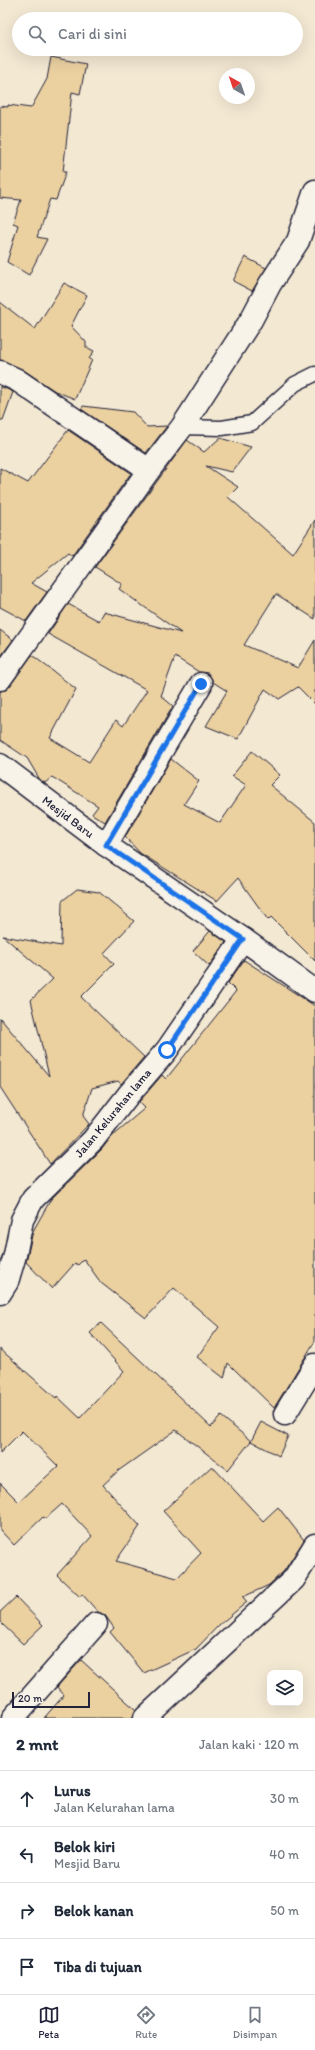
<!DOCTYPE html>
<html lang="id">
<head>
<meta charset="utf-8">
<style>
  body { margin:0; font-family:Itim,sans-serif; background:#f2f2f3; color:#1f2937 }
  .controls { position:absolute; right:12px; bottom:12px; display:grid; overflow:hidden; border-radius:8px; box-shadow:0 4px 16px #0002 }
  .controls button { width:36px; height:36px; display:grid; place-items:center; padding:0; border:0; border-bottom:1px solid #e0e1e3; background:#fff; color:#1f2937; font:20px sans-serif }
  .compass { position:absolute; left:219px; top:68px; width:36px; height:36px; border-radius:50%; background:#fff; box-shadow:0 4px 16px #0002; rotate:320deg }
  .scale { position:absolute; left:12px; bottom:10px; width:78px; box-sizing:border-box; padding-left:4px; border:2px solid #22223b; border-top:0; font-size:11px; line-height:14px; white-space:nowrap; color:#22223b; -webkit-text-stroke:3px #f7f3e8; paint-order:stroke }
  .stop { position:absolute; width:12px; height:12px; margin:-9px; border:3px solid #1a73e8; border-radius:50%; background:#fff }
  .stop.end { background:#1a73e8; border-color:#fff; box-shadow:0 1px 4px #0008 }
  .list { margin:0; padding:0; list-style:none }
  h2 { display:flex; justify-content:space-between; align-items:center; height:52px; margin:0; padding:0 16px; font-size:17px }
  h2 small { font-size:13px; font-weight:400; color:#747a83 }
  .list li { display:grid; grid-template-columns:26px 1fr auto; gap:12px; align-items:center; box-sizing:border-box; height:56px; padding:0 16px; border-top:1px solid #e0e1e3 }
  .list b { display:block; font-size:15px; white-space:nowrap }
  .list p { margin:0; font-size:13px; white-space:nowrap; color:#747a83 }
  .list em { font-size:13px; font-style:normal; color:#747a83 }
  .icon { flex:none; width:22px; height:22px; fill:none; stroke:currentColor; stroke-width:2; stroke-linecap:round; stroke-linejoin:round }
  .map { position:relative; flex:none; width:315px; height:1718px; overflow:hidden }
  .search { position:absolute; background:#fff; box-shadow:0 4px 16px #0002; left:12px; right:12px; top:12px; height:44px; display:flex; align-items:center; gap:10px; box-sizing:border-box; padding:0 14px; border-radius:22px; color:#747a83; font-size:15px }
  .sheet { height:276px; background:#fff }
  nav { display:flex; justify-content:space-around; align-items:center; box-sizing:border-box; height:56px; border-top:1px solid #e0e1e3; background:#fff; font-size:11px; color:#747a83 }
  nav a { display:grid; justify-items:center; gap:2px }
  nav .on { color:#22223b }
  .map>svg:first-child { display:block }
  .building { fill:#ebd0a0; stroke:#22223b }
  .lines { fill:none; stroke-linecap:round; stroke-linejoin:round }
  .service-casing { stroke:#22223b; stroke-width:17 }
  .minor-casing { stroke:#22223b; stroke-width:25 }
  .tertiary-casing { stroke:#22223b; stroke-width:25 }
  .service { stroke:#f7f3e8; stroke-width:14 }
  .minor { stroke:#f7f3e8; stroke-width:22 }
  .tertiary { stroke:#f7f3e8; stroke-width:22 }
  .route { stroke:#1a73e8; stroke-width:5 }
  .labels { text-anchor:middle; stroke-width:3.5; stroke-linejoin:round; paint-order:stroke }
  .street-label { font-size:12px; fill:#22223b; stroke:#f7f3e8 }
</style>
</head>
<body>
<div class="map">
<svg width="315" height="1718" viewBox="0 0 315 1718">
  <rect width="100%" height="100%" fill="#f3e8d2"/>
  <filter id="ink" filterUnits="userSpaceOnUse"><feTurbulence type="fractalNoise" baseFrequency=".025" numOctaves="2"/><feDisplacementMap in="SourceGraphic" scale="8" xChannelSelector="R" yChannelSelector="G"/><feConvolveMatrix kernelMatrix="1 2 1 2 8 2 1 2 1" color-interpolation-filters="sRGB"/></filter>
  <g filter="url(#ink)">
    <!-- building -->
    <g class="building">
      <polygon points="51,57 86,64 80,94 72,92 63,172 66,172 56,200 50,199 37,237 47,239 29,275 7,262 18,225 13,223 21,200 0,198 0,106 8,107 8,105 31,108 47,79"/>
      <polygon points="245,257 266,268 252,291 233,281"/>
      <polygon points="64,283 87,295 71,326 86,342 86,347 94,351 89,359 92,360 75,399 55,391 22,369 0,360 0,302 35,329"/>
      <polygon points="0,386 13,392 3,420 0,420"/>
      <polygon points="83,406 133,412 147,427 167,426 146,453 81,409"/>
      <polygon points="68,430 131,473 72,556 68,553 31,583 47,592 26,621 0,607 0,468 28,483"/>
      <polygon points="220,438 251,447 232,472 206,466 238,487 228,497 293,554 315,520 315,619 276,594 244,645 298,668 315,640 315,704 298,687 279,699 265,689 238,739 206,726 227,691 213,682 208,673 199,672 175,657 161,696 173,706 105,822 92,814 98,806 52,777 45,783 40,780 27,758 0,740 0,691 6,690 10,686 32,655 76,689 50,738 89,762 116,720 123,726 147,690 48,634 68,604 99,621 104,612 181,633 119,589 122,584 95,567 187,440 204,452"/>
      <polygon points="0,630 13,640 0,657"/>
      <polygon points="252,751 280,775 270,785 315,822 315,961 271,917 268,920 238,878 217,901 140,853 125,837 171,759 199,781 184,804 220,823 246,785 232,776"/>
      <polygon points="77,889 99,892 134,921 104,953 114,964 81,997 144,1057 121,1084 118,1081 92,1088 83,1116 89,1124 50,1164 0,1087 0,1018 49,1076 31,1000 53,979 3,936 61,946 62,901"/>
      <polygon points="210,931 226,942 209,966 193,951"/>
      <polygon points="244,960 315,1006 315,1341 274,1408 228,1363 224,1378 197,1357 219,1327 174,1288 146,1318 101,1283 84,1259 78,1265 75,1263 52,1289 26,1262 33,1231 51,1199 102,1149 112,1136 145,1108 139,1102 162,1075 166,1079 236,991 228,983"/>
      <polygon points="101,1323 211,1427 221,1416 251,1441 228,1470 176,1430 118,1471 103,1485 140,1526 116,1561 177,1578 201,1553 163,1511 212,1466 263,1521 278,1507 304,1540 284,1571 269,1585 243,1597 247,1602 219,1625 196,1649 144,1673 110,1632 114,1628 105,1615 98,1612 82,1594 80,1597 57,1575 92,1536 62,1504 45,1519 43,1517 14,1545 0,1530 0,1483 19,1502 58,1466 22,1431 0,1453 0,1349 56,1398 57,1396 80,1418 124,1371 90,1333"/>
      <polygon points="261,1422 288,1436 279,1456 251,1441"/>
      <polygon points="16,1597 43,1625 23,1644 0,1622 0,1612"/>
      <polygon points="81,1660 136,1710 133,1718 44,1718 64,1695 57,1687"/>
    </g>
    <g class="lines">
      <!-- service casing -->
      <g class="service-casing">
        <polyline id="service" points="182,427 222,428 252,423 295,384 315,374"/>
      </g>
      <!-- minor casing -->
      <g class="minor-casing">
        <g id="minor">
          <polyline points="0,372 17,380 149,470"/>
          <polyline points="0,679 149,470 182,427 251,320 270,284 298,241 315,191"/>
          <polyline points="106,845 201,684"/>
          <polyline points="0,1293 7,1282 15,1255 22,1220 33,1199 93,1140 129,1094 167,1050 243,939"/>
          <polyline points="285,1414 315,1365"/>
          <polyline points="13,1718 96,1624"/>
          <polyline points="145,1718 294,1579 315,1545"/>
        </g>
      </g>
      <!-- tertiary casing -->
      <g class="tertiary-casing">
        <polyline id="tertiary" points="0,765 106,845 243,939 315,991"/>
      </g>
      <!-- service -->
      <use href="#service" class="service"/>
      <!-- minor -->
      <use href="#minor" class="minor"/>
      <!-- tertiary -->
      <use href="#tertiary" class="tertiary"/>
    </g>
  </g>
  <g class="lines" filter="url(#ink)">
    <!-- route -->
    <polyline class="route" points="167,1050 243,939 106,845 201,684"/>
  </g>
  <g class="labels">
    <!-- street labels -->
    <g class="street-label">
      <text transform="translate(68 817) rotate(37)" y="4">Mesjid Baru</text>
      <text transform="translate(113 1113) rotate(-50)" y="4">Jalan Kelurahan lama</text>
    </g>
  </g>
</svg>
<div class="controls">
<button><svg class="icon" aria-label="layers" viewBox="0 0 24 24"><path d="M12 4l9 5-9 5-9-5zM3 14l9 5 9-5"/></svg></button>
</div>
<svg class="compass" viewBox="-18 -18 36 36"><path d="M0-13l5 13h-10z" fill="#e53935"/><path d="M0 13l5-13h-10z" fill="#747a83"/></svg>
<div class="scale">20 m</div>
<div class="stop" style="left:167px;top:1050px"></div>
<div class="stop end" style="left:201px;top:684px"></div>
<div class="search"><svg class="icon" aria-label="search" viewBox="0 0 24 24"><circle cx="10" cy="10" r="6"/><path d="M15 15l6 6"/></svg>Cari di sini</div>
</div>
<section class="sheet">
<h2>2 mnt<small>Jalan kaki · 120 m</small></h2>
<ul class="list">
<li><svg class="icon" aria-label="ahead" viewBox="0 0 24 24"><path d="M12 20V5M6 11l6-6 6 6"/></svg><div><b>Lurus</b><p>Jalan Kelurahan lama</p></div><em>30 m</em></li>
<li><svg class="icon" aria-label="left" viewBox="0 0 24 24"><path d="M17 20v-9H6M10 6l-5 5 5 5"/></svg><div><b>Belok kiri</b><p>Mesjid Baru</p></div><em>40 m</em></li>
<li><svg class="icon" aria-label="right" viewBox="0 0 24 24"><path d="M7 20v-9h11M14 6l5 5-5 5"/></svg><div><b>Belok kanan</b></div><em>50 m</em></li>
<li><svg class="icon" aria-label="arrive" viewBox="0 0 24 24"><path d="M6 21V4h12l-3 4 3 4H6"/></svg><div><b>Tiba di tujuan</b></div></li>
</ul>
</section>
<nav>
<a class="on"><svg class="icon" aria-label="map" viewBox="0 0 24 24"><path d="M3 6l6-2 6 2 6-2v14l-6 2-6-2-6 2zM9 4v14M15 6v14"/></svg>Peta</a>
<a><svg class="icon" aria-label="directions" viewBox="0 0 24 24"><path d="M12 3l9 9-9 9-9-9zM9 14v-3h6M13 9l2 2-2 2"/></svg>Rute</a>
<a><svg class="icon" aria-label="saved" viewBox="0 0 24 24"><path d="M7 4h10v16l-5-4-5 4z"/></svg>Disimpan</a>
</nav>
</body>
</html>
